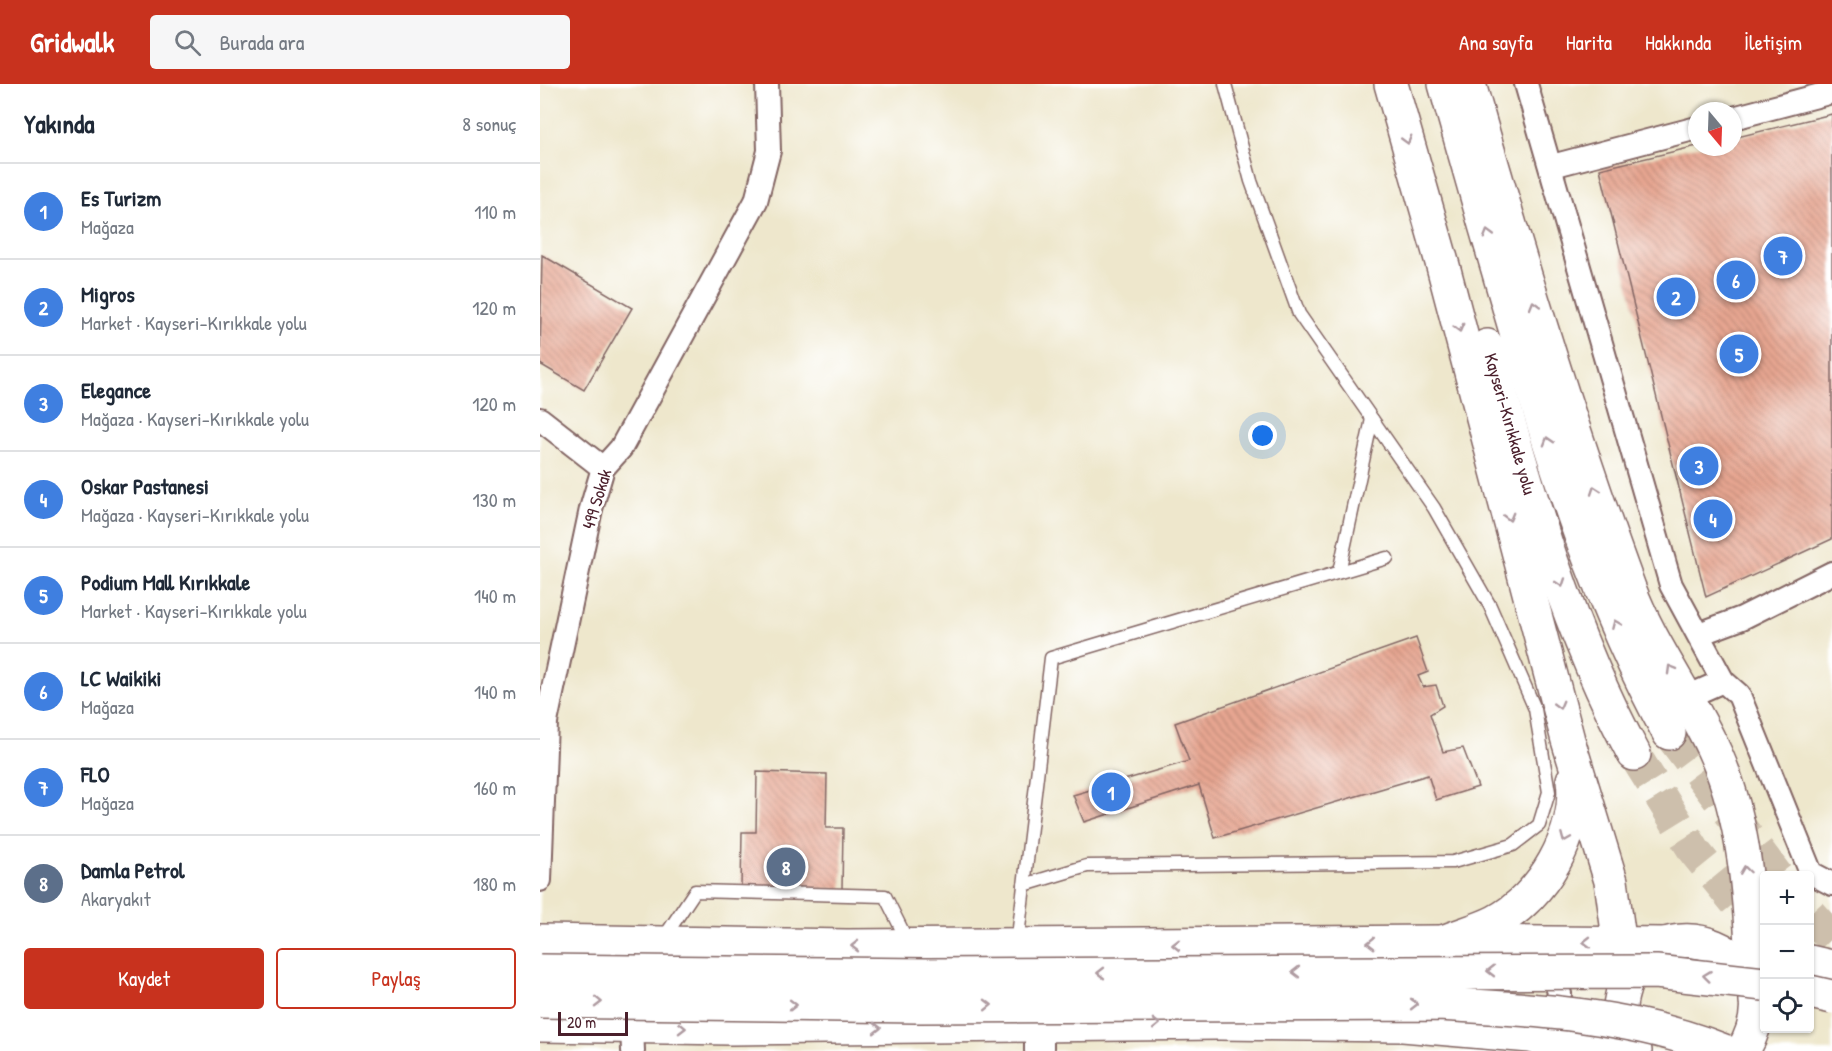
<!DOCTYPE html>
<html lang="tr">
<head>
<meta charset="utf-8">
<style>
  body { margin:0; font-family:"Patrick Hand",sans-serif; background:#f6f6f7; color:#1f2937 }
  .controls { position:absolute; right:18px; bottom:18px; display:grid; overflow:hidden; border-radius:6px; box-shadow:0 2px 4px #0004 }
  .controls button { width:54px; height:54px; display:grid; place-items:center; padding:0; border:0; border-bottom:2px solid #e0e1e3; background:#fff; color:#1f2937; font:30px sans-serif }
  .compass { position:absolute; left:1148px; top:18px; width:54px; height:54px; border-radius:50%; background:#fff; box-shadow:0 2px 4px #0004; rotate:161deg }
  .scale { position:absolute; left:18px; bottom:15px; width:70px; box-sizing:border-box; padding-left:6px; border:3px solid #4a1f2b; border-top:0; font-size:16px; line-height:21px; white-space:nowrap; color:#4a1f2b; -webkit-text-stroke:4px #fff; paint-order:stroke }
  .you { position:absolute; left:723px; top:352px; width:21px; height:21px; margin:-15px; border:4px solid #fff; border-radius:50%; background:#1a73e8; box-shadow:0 0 0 9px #1a73e833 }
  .badge { display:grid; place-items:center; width:39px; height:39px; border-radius:50%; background:#c8321e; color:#fff; font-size:20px; font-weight:700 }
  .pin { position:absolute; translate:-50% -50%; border:3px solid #fff; box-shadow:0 2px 6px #0006 }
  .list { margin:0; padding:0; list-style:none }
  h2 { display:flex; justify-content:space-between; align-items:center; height:78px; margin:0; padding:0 24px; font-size:26px }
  h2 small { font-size:20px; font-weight:400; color:#747a83 }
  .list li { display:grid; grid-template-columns:39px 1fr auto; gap:18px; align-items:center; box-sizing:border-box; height:96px; padding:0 24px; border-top:2px solid #e0e1e3 }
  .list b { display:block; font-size:22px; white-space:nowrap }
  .list p { margin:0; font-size:20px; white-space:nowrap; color:#747a83 }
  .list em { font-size:20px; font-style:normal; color:#747a83 }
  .actions { display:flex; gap:12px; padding:18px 24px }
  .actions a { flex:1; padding:14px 0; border:2px solid #c8321e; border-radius:6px; text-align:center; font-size:21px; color:#c8321e }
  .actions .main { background:#c8321e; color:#fff }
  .icon { flex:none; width:33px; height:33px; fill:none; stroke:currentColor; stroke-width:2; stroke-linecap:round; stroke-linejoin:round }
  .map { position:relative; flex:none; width:1292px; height:967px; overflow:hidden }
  header { display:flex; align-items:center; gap:36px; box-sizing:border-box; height:84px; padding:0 30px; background:#c8321e; color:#fff }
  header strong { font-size:28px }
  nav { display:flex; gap:33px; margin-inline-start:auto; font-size:21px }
  .search { width:420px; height:54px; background:#f6f6f7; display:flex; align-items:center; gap:15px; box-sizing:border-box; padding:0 21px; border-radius:6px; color:#747a83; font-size:22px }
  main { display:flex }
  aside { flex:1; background:#fff }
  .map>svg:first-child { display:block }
  .building { fill:url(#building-back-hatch) }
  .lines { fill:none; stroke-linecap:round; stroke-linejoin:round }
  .trunk-tunnel { stroke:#cdbfac; stroke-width:33; stroke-dasharray:33 16; stroke-linecap:butt }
  .service-casing { stroke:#836563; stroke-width:15 }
  .minor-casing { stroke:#836563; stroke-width:26 }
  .tertiary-casing { stroke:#836563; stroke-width:32 }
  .primary-casing { stroke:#836563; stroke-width:36 }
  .trunk-casing { stroke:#836563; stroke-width:36 }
  .service { stroke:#fff; stroke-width:12 }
  .minor { stroke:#fff; stroke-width:22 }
  .tertiary { stroke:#fff; stroke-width:28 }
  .primary { stroke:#fff; stroke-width:33 }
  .trunk { stroke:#fff; stroke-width:33 }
  .primary-bridge-casing { stroke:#836563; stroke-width:36; stroke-linecap:butt }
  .primary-bridge { stroke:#fff; stroke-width:33 }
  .oneway { stroke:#ae9aa0 }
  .labels { text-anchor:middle; stroke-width:5; stroke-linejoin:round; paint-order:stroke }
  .street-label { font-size:18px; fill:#4a1f2b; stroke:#fff }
</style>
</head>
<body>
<header>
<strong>Gridwalk</strong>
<div class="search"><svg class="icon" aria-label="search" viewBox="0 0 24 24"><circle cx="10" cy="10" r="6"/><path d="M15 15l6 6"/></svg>Burada ara</div>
<nav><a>Ana sayfa</a><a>Harita</a><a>Hakkında</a><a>İletişim</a></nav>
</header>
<main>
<aside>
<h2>Yakında<small>8 sonuç</small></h2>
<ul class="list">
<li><span class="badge" style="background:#3f7fe0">1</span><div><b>Es Turizm</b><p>Mağaza</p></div><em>110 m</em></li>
<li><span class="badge" style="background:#3f7fe0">2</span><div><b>Migros</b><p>Market · Kayseri-Kırıkkale yolu</p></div><em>120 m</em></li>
<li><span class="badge" style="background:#3f7fe0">3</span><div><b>Elegance</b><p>Mağaza · Kayseri-Kırıkkale yolu</p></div><em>120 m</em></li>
<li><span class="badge" style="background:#3f7fe0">4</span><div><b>Oskar Pastanesi</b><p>Mağaza · Kayseri-Kırıkkale yolu</p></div><em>130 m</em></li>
<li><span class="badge" style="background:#3f7fe0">5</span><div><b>Podium Mall Kırıkkale</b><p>Market · Kayseri-Kırıkkale yolu</p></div><em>140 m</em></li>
<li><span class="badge" style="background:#3f7fe0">6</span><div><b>LC Waikiki</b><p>Mağaza</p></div><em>140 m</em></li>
<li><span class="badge" style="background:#3f7fe0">7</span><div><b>FLO</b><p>Mağaza</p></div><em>160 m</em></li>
<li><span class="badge" style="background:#5c6f8a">8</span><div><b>Damla Petrol</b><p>Akaryakıt</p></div><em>180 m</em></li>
</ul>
<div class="actions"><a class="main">Kaydet</a><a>Paylaş</a></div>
</aside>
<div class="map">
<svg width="1292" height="967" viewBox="0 0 1292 967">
  <defs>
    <pattern id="building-back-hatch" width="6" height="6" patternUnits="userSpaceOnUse" patternTransform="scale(1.5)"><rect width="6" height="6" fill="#e7a691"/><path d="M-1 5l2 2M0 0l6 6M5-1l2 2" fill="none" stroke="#bd8777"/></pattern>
  </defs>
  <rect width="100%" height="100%" fill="#fff"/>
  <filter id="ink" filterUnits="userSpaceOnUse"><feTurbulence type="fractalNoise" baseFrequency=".0167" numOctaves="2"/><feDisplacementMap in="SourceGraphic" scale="12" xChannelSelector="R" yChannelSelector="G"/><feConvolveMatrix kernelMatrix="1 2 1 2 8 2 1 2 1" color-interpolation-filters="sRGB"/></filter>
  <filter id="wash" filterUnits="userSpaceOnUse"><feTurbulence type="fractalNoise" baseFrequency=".008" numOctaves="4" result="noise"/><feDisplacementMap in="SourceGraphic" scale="24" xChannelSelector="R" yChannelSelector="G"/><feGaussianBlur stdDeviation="1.35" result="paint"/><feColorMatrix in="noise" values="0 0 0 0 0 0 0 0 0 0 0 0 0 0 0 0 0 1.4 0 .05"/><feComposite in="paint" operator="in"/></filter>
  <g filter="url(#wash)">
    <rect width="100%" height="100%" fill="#eee7cc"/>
    <g id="blocks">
      <!-- building -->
      <g class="building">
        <polygon points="1292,30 1292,455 1166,513 1060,85 1157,62 1193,63 1193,54"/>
        <polygon points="2,171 92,224 44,306 0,280"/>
        <polygon points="876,554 888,588 878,592 883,603 896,601 903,622 890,630 903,668 923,664 938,703 896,716 888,691 675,754 659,701 544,738 533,711 649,677 635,639"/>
        <polygon points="217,688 287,690 286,744 303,744 302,805 201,804 202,748 216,748"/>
      </g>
    </g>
  </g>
  <g filter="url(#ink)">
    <use href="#blocks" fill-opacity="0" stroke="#836563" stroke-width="1.5"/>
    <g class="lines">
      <!-- trunk-tunnel -->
      <g class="trunk-tunnel">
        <polyline points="1129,649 1237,792"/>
        <polyline points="1094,670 1155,768 1221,849"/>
        <polyline points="1270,830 1292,854"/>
      </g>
      <!-- service casing -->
      <g class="service-casing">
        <g id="service">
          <polyline points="799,488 832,335"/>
          <polyline points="484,801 547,782 913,778 973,761 999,741 1009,708 995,625 950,522 894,424 759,230 711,97 685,0"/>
          <polyline points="123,855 155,807 345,812 368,858"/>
          <polyline points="477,861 511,574 847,474"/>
        </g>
      </g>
      <!-- minor casing -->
      <g class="minor-casing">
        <g id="minor">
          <polyline points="986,0 1131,501 1183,597 1147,613"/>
          <polyline points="1193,34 1292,8"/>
          <polyline points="1012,82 1157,44"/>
          <polyline points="0,335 63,384"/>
          <polyline points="1159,550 1202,534 1292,489"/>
          <polyline points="1183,597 1199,611 1271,789 1292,800"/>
          <polyline points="0,796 6,638 51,425 63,384 81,364 216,117 229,67 227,0"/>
          <polyline points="998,888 1014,895 1020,910 1014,920 1001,927"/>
          <polyline points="92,943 93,967"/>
        </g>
      </g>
      <!-- tertiary casing -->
      <g class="tertiary-casing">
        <polyline id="tertiary" points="499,967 499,942"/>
      </g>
      <!-- primary casing -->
      <g class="primary-casing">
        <g id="primary">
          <polyline points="0,857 307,862 903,858 1127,860"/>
          <polyline points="0,941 191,944 679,939 863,941 990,952 1063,967"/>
        </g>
      </g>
      <!-- trunk casing -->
      <g class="trunk-casing">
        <g id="trunk">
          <polyline points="851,0 903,182 1028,656 1071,797 1085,898"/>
          <path d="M905 0C928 81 951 163 975 244 1015 384 1059 521 1129 649"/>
          <path d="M929 0C977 170 1028 339 1089 504 1111 563 1151 614 1176 671 1208 743 1210 829 1215 907"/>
          <path d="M947 262C986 400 1025 543 1094 670"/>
          <path d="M903 858C920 851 939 846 955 838 1002 814 1040 749 1033 696"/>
          <polyline points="1270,878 1292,883"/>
          <path d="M1095 967C1082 953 1077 929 1082 911 1108 808 1262 866 1203 967"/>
        </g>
      </g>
      <!-- service -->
      <use href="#service" class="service"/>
      <!-- minor -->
      <use href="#minor" class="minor"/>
      <!-- tertiary -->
      <use href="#tertiary" class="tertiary"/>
      <!-- primary -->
      <use href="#primary" class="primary"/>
      <!-- trunk -->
      <use href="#trunk" class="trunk"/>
      <!-- primary-bridge casing -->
      <g class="primary-bridge-casing">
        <g id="primary-bridge">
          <polyline points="0,887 387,891 1116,888 1224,900"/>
          <polyline points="1270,908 1292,913"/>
          <path d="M0 917 377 922 898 920C994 925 1094 931 1184 967"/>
        </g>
      </g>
      <!-- primary-bridge -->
      <use href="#primary-bridge" class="primary-bridge"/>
    </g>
    <!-- one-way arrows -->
    <defs><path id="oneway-chevron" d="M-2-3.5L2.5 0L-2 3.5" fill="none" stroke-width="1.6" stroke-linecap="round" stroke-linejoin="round" transform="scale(1.5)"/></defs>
    <g class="oneway">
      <use href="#oneway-chevron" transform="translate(867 56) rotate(74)"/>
      <use href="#oneway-chevron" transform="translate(948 150) rotate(-106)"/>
      <use href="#oneway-chevron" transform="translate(994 221) rotate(-106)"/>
      <use href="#oneway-chevron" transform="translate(919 244) rotate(75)"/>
      <use href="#oneway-chevron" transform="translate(1008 357) rotate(-107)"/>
      <use href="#oneway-chevron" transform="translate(1055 406) rotate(-109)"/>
      <use href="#oneway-chevron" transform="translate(969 433) rotate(75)"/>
      <use href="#oneway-chevron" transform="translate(1021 499) rotate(71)"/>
      <use href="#oneway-chevron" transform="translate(1076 540) rotate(-113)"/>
      <use href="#oneway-chevron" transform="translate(1131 585) rotate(-120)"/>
      <use href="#oneway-chevron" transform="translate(1019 621) rotate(75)"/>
      <use href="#oneway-chevron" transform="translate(1025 754) rotate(113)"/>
      <use href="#oneway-chevron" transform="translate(1205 786) rotate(-98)"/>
      <use href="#oneway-chevron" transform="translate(1047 858) rotate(-180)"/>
      <use href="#oneway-chevron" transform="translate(831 859) rotate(179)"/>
      <use href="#oneway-chevron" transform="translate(636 861) rotate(180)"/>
      <use href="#oneway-chevron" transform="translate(315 862) rotate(180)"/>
      <use href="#oneway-chevron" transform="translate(951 887) rotate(-180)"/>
      <use href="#oneway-chevron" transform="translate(756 888) rotate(180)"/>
      <use href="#oneway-chevron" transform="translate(561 889) rotate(180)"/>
      <use href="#oneway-chevron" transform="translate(1167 892) rotate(-173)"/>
      <use href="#oneway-chevron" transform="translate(58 918) rotate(1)"/>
      <use href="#oneway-chevron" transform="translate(874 920)"/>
      <use href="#oneway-chevron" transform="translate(253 921)"/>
      <use href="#oneway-chevron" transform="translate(448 921) rotate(-1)"/>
      <use href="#oneway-chevron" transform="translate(616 940) rotate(-1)"/>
      <use href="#oneway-chevron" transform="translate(142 944) rotate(1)"/>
      <use href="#oneway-chevron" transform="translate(337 944)"/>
    </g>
  </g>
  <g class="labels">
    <!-- street labels -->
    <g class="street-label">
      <text transform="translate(970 340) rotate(74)" y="6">Kayseri-Kırıkkale yolu</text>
      <text transform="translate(57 415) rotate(-73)" y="6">499 Sokak</text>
    </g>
  </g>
</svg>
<div class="controls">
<button>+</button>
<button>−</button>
<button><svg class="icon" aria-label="locate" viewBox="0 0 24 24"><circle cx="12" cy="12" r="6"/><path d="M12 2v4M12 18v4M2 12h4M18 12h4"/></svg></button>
</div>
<svg class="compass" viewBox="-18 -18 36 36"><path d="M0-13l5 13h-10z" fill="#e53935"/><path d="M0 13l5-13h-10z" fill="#747a83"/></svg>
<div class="scale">20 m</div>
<div class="you"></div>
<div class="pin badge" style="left:571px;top:708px;background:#3f7fe0">1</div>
<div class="pin badge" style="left:1136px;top:213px;background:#3f7fe0">2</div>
<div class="pin badge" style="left:1159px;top:382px;background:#3f7fe0">3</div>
<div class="pin badge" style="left:1173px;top:435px;background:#3f7fe0">4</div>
<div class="pin badge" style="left:1199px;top:270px;background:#3f7fe0">5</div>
<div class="pin badge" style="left:1196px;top:196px;background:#3f7fe0">6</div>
<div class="pin badge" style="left:1243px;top:172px;background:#3f7fe0">7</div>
<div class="pin badge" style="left:246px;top:783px;background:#5c6f8a">8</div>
</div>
</main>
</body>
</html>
